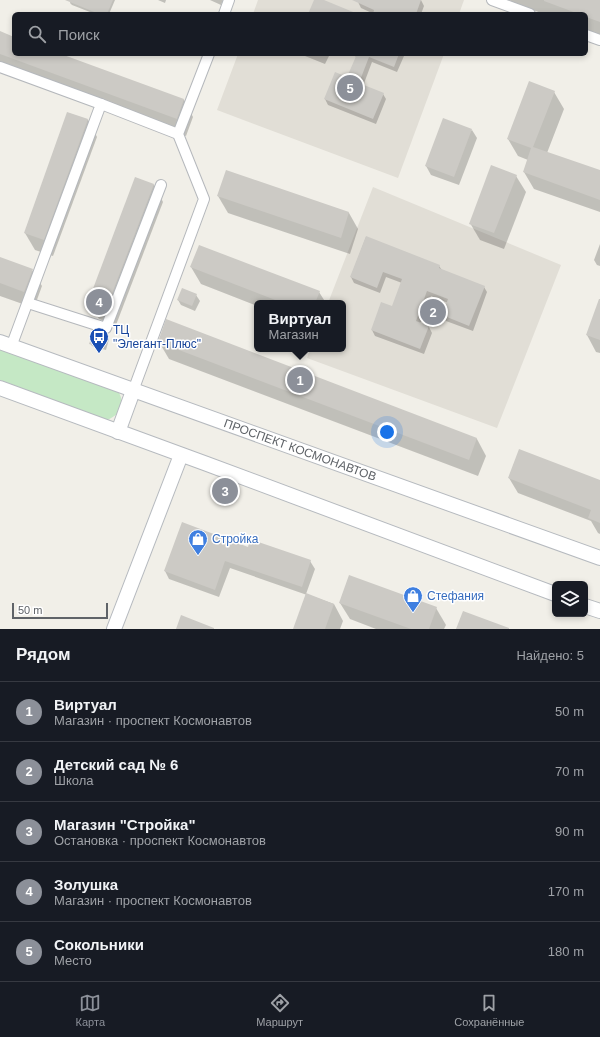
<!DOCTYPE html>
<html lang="ru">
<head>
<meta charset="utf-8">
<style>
  body { margin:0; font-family:Helvetica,sans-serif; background:#242831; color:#f1f3f6 }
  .controls { position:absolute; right:12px; bottom:12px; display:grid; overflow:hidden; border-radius:6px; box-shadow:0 2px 6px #0003 }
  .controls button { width:36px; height:36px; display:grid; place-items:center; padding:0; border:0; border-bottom:1px solid #363941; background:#171b24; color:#f1f3f6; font:20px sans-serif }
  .scale { position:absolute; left:12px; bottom:10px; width:96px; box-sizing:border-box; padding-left:4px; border:2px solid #5f6368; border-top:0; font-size:11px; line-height:14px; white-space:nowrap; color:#5f6368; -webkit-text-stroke:3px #fff; paint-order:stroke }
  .you { position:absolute; left:387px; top:432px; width:14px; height:14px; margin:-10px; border:3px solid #fff; border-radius:50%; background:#1a73e8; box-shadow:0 0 0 6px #1a73e833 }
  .badge { display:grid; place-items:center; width:26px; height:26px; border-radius:50%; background:#8c9099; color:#fff; font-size:13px; font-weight:700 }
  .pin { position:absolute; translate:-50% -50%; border:2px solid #fff; box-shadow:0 1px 4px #0006 }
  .popup { position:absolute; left:254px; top:300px; width:92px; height:52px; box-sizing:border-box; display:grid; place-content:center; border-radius:6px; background:#171b24; filter:drop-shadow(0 1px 3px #0005); font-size:13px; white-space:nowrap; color:#9ea1a6 }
  .popup b { font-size:15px; color:#f1f3f6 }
  .popup::after { content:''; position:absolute; left:50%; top:100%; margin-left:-8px; border:8px solid transparent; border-top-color:#171b24 }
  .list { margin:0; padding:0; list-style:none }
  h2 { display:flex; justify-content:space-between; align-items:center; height:52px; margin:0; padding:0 16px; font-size:17px }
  h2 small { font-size:13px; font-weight:400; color:#9ea1a6 }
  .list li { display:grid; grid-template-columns:26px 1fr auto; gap:12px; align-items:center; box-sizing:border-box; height:60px; padding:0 16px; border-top:1px solid #363941 }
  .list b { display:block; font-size:15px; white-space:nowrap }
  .list p { margin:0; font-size:13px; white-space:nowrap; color:#9ea1a6 }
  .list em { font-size:13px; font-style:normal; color:#9ea1a6 }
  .icon { flex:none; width:22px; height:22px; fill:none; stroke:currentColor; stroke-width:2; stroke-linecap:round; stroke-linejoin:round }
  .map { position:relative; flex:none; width:600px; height:629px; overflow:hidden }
  .search { position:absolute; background:#171b24; box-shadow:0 2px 6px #0003; left:12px; right:12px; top:12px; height:44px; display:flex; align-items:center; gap:10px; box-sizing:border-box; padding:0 14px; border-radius:6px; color:#9ea1a6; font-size:15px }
  .sheet { height:352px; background:#171b24 }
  nav { display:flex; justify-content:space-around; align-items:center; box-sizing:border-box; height:56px; border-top:1px solid #363941; background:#171b24; font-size:11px; color:#9ea1a6 }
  nav a { display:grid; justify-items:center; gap:2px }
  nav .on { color:#8c9099 }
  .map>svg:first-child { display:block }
  .education { fill:#e1ded6 }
  .green { fill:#c5e8c5 }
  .shadow { fill:#0003 }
  .building { fill:#cccac5 }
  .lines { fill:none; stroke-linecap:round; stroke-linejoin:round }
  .minor-casing { stroke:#b5b8bc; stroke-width:12 }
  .secondary-casing { stroke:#b6babf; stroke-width:16 }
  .minor { stroke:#fff; stroke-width:10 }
  .secondary { stroke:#fff; stroke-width:14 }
  .labels { text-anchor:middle; stroke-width:3; stroke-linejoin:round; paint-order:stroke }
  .transit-label { font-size:12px; fill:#164399; stroke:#fff; text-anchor:start }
  .street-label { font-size:12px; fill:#5f6368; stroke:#fff }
  .shop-label { font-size:12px; fill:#366cbe; stroke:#fff; text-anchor:start }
</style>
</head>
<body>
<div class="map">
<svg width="600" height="629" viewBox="0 0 600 629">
  <rect width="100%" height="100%" fill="#f1efe8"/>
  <!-- education -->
  <g class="education">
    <polygon points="258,0 464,0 459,14 253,14"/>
    <polygon points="238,54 444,54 398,178 217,110"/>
    <polygon points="373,187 561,265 497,428 307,358 310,349 343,349 343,303 328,303"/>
  </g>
  <!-- green -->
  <path class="green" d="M0 347 118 391C126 404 120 415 107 420L0 380Z"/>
  <!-- shadow -->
  <g class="shadow">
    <polygon points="71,0 115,0 109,14 95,14 72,5 70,3"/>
    <polygon points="158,0 166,0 165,3"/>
    <polygon points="210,0 223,0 221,5"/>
    <polygon points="359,0 421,0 424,6 421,14 374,14 361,8 358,2"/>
    <polygon points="510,0 600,0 600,35 586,30 586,14 544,14 511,2"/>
    <polygon points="0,32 14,38 14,54 58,54 184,100 193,117 186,136 0,67"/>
    <polygon points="300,54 330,54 325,64"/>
    <polygon points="350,54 403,54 404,56 397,72 372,62 363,86 383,94 386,99 376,124 328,105 325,99 348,79 357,57"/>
    <polygon points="554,92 564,109 547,153 600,171 600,212 534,189 524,172 528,160 518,156 508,139"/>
    <polygon points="68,113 88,120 97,137 53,256 35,250 25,233"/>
    <polygon points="472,130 477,138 459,185 431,175 426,166"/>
    <polygon points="516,176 526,192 504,249 480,240 470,223"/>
    <polygon points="136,178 154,185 163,202 116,325 99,319 89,302"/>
    <polygon points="218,196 349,213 358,229 350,254 228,213"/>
    <polygon points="366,237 439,266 442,270 484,287 487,292 473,331 446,321 443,315 448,303 431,296 420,324 429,327 432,333 424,354 375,336 372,330 393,307 402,283 386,277 380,293 354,283 351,277"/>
    <polygon points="600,244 600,266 597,265 594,260"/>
    <polygon points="0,258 32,270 42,286 34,308 0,296"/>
    <polygon points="191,267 319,292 326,303 257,303 257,306 201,284"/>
    <polygon points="196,295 200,301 195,311 181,305 178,300"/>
    <polygon points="600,313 600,353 596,352 587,335"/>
    <polygon points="167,321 477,439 486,456 478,476 169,359 159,342"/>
    <polygon points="108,336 109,339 106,350 92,346 90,343"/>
    <polygon points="509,478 600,481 600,534 598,533 591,521 518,493"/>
    <polygon points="248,548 310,561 315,569 306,594 334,604 343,621 340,629 294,629 307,595 230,568 219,597 169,579 165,571"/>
    <polygon points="340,603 436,608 446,625 444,629 376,629 350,619"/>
  </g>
  <!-- building -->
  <g class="building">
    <polygon points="65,0 113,0 107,14 99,14"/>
    <polygon points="314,0 324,0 358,14 308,14"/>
    <polygon points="352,0 421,0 416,14 373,14 374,10"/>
    <polygon points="544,0 600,0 600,22 586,17 586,14 579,14 544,1"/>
    <polygon points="0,31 14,37 14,54 61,54 184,99 177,119 0,54"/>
    <polygon points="357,54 399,54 394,67 369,57 359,83 384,93 373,119 324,99 335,72 347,77"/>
    <polygon points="529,81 555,91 533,147 600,170 600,200 523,172 531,148 507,139"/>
    <polygon points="67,112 88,119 44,240 24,233"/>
    <polygon points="443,118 472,129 454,177 425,166"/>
    <polygon points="491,165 517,175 494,233 469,224"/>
    <polygon points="226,170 349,212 341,238 217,196"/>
    <polygon points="135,177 154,184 106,309 88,302"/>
    <polygon points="366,236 440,265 439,268 485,286 469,326 442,315 448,299 427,291 416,321 429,326 420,349 371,330 381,302 392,306 402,279 383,272 377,288 350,277"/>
    <polygon points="199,245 320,291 315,303 283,303 190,267"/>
    <polygon points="0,257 33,269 24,292 0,283"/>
    <polygon points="182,288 197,294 192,306 177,300"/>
    <polygon points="599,299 600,299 600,340 586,335"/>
    <polygon points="166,319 477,438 469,460 158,342"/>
    <polygon points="94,331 109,335 104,348 89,344"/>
    <polygon points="519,449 600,480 600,523 588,518 591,510 508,478"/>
    <polygon points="182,522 248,547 250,539 311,560 302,587 225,561 215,590 164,571"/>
    <polygon points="349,575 437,607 429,629 411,629 339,603"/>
    <polygon points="306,593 334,604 325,629 293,629"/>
    <polygon points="463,611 509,628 509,629 456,629"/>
    <polygon points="181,615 214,628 214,629 176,629"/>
  </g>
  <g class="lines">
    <!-- minor casing -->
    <g class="minor-casing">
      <g id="minor">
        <polyline points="492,0 530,14"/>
        <polyline points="224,14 229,0"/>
        <polyline points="586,35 600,40"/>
        <polyline points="0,67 101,104 11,347"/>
        <polyline points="101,104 178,134"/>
        <polyline points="28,303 106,328 161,185"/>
        <polyline points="133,391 204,199 178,134 209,54"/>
      </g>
    </g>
    <!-- secondary casing -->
    <g class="secondary-casing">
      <g id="secondary">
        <path id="s1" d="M0 342 600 558"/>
        <polyline points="0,388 207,464 555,594"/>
        <polyline points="118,432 133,391"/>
        <polyline points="585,606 600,611"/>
        <polyline points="114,629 181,455"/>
      </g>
    </g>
    <!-- minor -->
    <use href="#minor" class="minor"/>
    <!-- secondary -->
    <use href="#secondary" class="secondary"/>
  </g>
  <!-- icons -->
  <defs>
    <g id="bus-pin" transform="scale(1)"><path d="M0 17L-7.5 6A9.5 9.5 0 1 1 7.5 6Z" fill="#1a4fb4" stroke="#fff"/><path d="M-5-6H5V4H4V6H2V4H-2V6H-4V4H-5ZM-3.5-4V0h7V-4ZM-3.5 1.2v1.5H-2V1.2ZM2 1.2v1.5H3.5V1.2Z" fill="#fff"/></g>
    <g id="shop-pin" transform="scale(1)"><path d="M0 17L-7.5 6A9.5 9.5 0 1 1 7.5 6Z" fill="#3f7fe0" stroke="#fff"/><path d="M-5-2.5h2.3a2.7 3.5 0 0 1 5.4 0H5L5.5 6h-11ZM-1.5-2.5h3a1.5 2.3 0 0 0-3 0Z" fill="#fff"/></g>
  </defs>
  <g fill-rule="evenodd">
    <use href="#bus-pin" x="99" y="337"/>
    <use href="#shop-pin" x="198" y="539"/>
    <use href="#shop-pin" x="413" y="596"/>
  </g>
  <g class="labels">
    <!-- transit labels -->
    <g class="transit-label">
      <text x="113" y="334">ТЦ<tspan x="113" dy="14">"Элегант-Плюс"</tspan></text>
    </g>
    <!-- street labels -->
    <g class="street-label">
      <text dy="4" stroke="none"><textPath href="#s1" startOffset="319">ПРОСПЕКТ КОСМОНАВТОВ</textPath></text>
    </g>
    <!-- shop labels -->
    <g class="shop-label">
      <text x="212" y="543">Стройка</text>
      <text x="427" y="600">Стефания</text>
    </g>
  </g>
</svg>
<div class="controls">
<button><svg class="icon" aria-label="layers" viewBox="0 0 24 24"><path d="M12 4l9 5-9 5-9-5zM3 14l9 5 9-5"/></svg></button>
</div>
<div class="scale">50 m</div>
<div class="you"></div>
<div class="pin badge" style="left:300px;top:380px">1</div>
<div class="popup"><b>Виртуал</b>Магазин</div>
<div class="pin badge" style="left:433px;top:312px">2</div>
<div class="pin badge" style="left:225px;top:491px">3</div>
<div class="pin badge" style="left:99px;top:302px">4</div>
<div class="pin badge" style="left:350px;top:88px">5</div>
<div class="search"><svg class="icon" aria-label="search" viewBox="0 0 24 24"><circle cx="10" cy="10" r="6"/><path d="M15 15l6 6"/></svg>Поиск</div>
</div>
<section class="sheet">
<h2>Рядом<small>Найдено: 5</small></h2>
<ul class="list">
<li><span class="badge">1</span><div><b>Виртуал</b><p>Магазин · проспект Космонавтов</p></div><em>50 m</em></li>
<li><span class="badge">2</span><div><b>Детский сад № 6</b><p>Школа</p></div><em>70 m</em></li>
<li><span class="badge">3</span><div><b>Магазин &quot;Стройка&quot;</b><p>Остановка · проспект Космонавтов</p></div><em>90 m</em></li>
<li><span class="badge">4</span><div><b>Золушка</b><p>Магазин · проспект Космонавтов</p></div><em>170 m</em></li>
<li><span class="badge">5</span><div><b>Сокольники</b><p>Место</p></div><em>180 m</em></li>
</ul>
</section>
<nav>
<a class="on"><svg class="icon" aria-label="map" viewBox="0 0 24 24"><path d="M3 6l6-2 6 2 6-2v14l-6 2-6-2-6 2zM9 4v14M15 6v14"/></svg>Карта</a>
<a><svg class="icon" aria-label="directions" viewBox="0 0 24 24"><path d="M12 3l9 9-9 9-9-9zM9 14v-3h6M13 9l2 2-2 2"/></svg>Маршрут</a>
<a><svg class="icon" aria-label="saved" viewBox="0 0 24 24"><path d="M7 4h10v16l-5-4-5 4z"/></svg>Сохранённые</a>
</nav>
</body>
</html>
